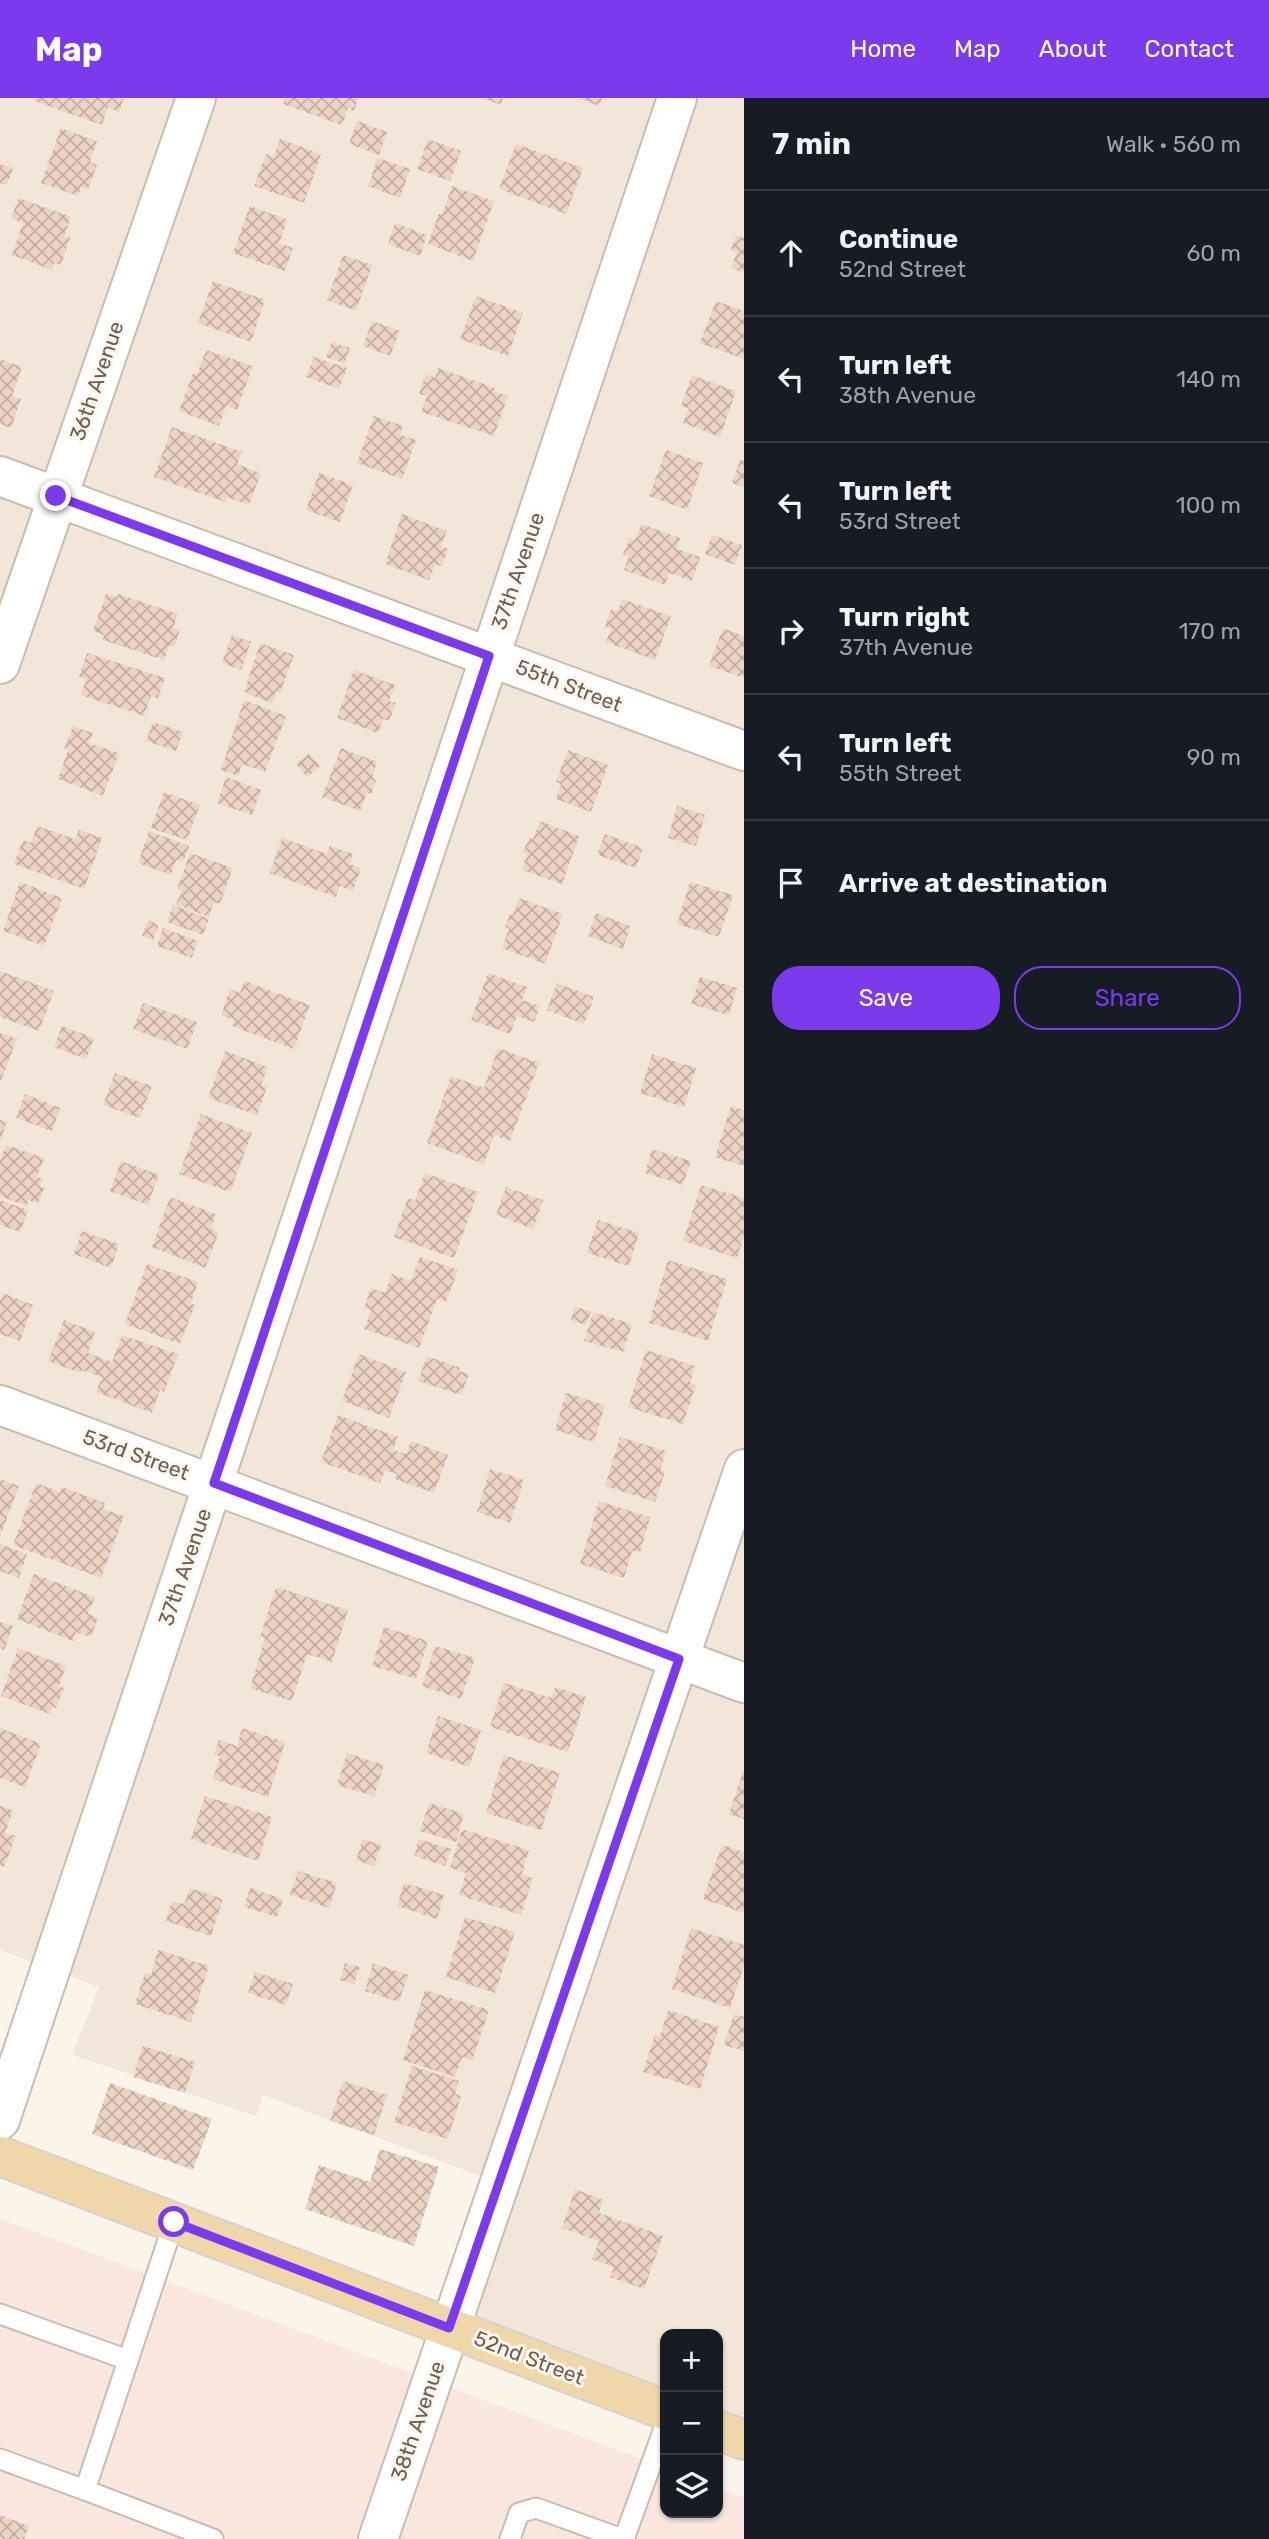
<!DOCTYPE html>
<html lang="en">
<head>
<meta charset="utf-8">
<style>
  body { margin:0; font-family:Rubik,sans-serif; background:#242831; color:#f1f3f6 }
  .controls { position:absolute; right:21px; bottom:21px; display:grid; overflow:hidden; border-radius:14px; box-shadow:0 2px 5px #0004 }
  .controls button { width:63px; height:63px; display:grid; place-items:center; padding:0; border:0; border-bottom:2px solid #363941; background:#171b24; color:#f1f3f6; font:35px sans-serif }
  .stop { position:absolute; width:21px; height:21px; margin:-16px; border:5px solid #7c3aed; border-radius:50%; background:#fff }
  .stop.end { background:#7c3aed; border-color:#fff; box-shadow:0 2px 7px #0008 }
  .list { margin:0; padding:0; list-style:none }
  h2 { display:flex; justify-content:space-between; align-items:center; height:91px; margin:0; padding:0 28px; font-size:30px }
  h2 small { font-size:23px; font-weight:400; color:#9ea1a6 }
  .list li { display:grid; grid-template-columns:46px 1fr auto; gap:21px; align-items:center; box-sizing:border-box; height:126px; padding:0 28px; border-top:2px solid #363941 }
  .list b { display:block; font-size:26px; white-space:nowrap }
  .list p { margin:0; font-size:23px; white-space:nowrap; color:#9ea1a6 }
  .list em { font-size:23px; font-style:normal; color:#9ea1a6 }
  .actions { display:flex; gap:14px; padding:21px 28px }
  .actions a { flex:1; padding:16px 0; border:2px solid #7c3aed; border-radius:28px; text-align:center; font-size:24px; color:#7c3aed }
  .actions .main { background:#7c3aed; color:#fff }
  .icon { flex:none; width:38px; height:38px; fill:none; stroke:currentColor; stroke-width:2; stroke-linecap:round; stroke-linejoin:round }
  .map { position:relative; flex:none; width:744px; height:2441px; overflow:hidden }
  header { display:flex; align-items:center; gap:42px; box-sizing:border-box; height:98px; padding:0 35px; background:#7c3aed; color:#fff }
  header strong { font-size:33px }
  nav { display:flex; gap:38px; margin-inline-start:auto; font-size:24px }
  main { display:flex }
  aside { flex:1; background:#171b24 }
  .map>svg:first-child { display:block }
  .residential { fill:#f1e6d8 }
  .commercial { fill:#f9e6de }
  .building { fill:url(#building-cross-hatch) }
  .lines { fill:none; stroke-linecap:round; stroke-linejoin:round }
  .lane-casing { stroke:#cbbcb0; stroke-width:23 }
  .street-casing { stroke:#cbbcb0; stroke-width:42 }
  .primary-casing { stroke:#d7d1ce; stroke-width:42 }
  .lane { stroke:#fff; stroke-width:19 }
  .street { stroke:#fff; stroke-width:38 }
  .primary { stroke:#f0d7aa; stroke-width:38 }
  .route { stroke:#7c3aed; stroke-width:9 }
  .labels { text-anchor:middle; stroke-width:6; stroke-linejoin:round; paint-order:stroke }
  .street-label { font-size:21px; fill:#715c50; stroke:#fdf8ef }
</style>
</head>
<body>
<header>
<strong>Map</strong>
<nav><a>Home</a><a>Map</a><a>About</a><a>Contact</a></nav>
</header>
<main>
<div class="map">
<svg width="744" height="2441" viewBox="0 0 744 2441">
  <defs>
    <pattern id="building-cross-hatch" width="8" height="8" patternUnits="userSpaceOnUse" patternTransform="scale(1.75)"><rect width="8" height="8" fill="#ecd4c4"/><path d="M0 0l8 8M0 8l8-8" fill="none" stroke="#c4afa2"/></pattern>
  </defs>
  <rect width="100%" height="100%" fill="#faf4e9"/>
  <!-- residential -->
  <polygon class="residential" points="0,0 744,0 744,2354 718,2344 718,2236 665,2236 665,2324 457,2246 513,2087 478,2077 263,1997 256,2018 72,1957 99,1889 0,1852"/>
  <!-- commercial -->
  <polygon class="commercial" points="0,2121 665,2370 665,2415 718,2415 718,2389 744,2400 744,2441 0,2441"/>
  <!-- building -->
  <g class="building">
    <polygon points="35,0 124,0 119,14 108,9 102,27 34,3"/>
    <polygon points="285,0 358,0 354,13 348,10 342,27 283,6"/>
    <polygon points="483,0 503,0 501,7"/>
    <polygon points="579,0 602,0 599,8"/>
    <polygon points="357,23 387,34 379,57 349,46"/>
    <polygon points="61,30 97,43 90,64 97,67 88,92 81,89 78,98 41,85"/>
    <polygon points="280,41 321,56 304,105 254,88 266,56 274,59"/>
    <polygon points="428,41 461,53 450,83 417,71"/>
    <polygon points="516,46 583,70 566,116 499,91"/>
    <polygon points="378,60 410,71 400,100 368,88"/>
    <polygon points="0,66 13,70 7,87 0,85"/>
    <polygon points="452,88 494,103 473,163 428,146 439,115 442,117"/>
    <polygon points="19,100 71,119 64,138 70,140 61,167 54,165 52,172 12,157 23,125 11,120"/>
    <polygon points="250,108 288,122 279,145 293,150 285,173 233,155"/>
    <polygon points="395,125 427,137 420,158 388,146"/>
    <polygon points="736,138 744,140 744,175 731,170 737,154 731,152"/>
    <polygon points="343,157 372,167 356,213 327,202"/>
    <polygon points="213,183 265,202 251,244 198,225"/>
    <polygon points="476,198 523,215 508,258 460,241"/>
    <polygon points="716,203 744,213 744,261 700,245"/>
    <polygon points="372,223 400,233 390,258 363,248"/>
    <polygon points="332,244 350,250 345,265 326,259"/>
    <polygon points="206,252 253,268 237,312 226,308 219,328 179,313 193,275 197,276"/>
    <polygon points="314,259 347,270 339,291 306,279"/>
    <polygon points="0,261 22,269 12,298 21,301 11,330 0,326"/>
    <polygon points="438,270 495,290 494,293 508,298 494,338 421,314 427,298 419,296 426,276 435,280"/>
    <polygon points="692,277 736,293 720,339 683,325 689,310 681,308"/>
    <polygon points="374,318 403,328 400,337 416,342 402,381 357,365"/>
    <polygon points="172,329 242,354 237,366 261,375 249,407 227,399 225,404 154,379"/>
    <polygon points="666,352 703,365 687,412 649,398"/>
    <polygon points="740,362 744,363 744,389 732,385"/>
    <polygon points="319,375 353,387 340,424 306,412"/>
    <polygon points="402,416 447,433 441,448 448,451 442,468 435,466 429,482 385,466"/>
    <polygon points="641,426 680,440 677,451 700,459 692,483 669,475 665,487 624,472 629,458 623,456 630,440 635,442"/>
    <polygon points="712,437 742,447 735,467 705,456"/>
    <polygon points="106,496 117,499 118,496 178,516 173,530 180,532 174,549 169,547 164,562 103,542 104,537 93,533"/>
    <polygon points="622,501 671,518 655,562 606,544 611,531 605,529 611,511 618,513"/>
    <polygon points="723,530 744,538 744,580 709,568"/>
    <polygon points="232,537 251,544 241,572 222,565"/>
    <polygon points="260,545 294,557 280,595 276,594 272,605 244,594"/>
    <polygon points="87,555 165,580 158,600 151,598 144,618 81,597 86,582 79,579"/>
    <polygon points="354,572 395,587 389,603 396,605 389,623 383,621 378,635 337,620"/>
    <polygon points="244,602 286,618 265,674 242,666 238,678 221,672"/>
    <polygon points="153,624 183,634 176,653 146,643"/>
    <polygon points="73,628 93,635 89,645 119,655 103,698 58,681 68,652 64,651"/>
    <polygon points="341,650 377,664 372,679 376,682 371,696 367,694 360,713 322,699"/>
    <polygon points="568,652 608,667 591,714 556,701 561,686 556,684"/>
    <polygon points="309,656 320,668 307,679 296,666"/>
    <polygon points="226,679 261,692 252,717 217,705"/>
    <polygon points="164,694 200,707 187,742 151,730"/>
    <polygon points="677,708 705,717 696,748 668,740"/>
    <polygon points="540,723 579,738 562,786 522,772 527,756 523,754 529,740 533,741"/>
    <polygon points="37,728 75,741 79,732 102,740 84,791 14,766 23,742 31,745"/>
    <polygon points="149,733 189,748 183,764 176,762 171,777 138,765"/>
    <polygon points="605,736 643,750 636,770 597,757"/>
    <polygon points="282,740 327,756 330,748 353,756 350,766 361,770 353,793 340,788 336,799 270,775"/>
    <polygon points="190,755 233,770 220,806 214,804 209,819 176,806 182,793 177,791"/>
    <polygon points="20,784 62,800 44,848 3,833"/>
    <polygon points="690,784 733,797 719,839 677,826"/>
    <polygon points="519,800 563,816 545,866 502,850 509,830 505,829 510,816 513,817"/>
    <polygon points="173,807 209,821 203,837 167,824"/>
    <polygon points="596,815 631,828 623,851 588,838"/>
    <polygon points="148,822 159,827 153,842 142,838"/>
    <polygon points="163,830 198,843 192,860 157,848"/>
    <polygon points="0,873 54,893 39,933 0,919"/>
    <polygon points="488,875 527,889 522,902 540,908 534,924 517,918 510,936 471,922"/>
    <polygon points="700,879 737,890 729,917 691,906"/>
    <polygon points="244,883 310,907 294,951 232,928 234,922 221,917 230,891 240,895"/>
    <polygon points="557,885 594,899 584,926 547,912"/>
    <polygon points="143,905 197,924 187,951 133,931"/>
    <polygon points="62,928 94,940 86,961 54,949"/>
    <polygon points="0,935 17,941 0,985"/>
    <polygon points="498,950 539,965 510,1043 494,1037 484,1066 427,1045 451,978 484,990"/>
    <polygon points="225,953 268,969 261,987 267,989 257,1017 208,1000"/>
    <polygon points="652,956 696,970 684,1009 640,995"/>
    <polygon points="115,975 152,988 140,1020 103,1007"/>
    <polygon points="25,996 60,1010 52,1033 16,1020"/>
    <polygon points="731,1008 744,1012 744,1068 715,1059"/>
    <polygon points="201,1016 252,1035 230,1094 179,1076"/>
    <polygon points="0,1022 7,1024 0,1043"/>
    <polygon points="6,1047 44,1060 37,1079 43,1081 40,1088 44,1090 38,1106 29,1102 26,1108 0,1098 0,1062"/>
    <polygon points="652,1051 691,1063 683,1087 645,1075"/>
    <polygon points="121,1063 159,1077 148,1107 110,1093"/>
    <polygon points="425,1075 478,1094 454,1160 394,1139 408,1100 415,1103"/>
    <polygon points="701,1087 744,1100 744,1137 737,1160 683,1143"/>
    <polygon points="506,1089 543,1102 533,1131 496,1117"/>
    <polygon points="170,1099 216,1116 211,1131 219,1134 205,1170 152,1149"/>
    <polygon points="0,1102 28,1112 20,1134 0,1127"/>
    <polygon points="598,1122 639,1135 629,1168 587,1155"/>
    <polygon points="82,1133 119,1146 111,1170 74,1156"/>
    <polygon points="420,1159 458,1172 446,1204 437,1201 419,1250 364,1231 371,1212 364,1210 371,1190 385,1195 392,1176 411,1183"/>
    <polygon points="668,1162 727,1181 708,1243 649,1225"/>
    <polygon points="147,1166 198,1184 191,1205 195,1207 180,1246 125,1226"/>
    <polygon points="3,1195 33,1207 20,1243 0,1236 0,1203"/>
    <polygon points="575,1209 591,1213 586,1227 571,1222"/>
    <polygon points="593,1214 632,1226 623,1254 584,1243"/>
    <polygon points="64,1222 95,1234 88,1255 112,1264 122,1237 178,1256 164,1294 160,1292 152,1315 96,1294 102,1279 82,1272 80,1275 48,1263"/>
    <polygon points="646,1252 695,1268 690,1285 696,1287 683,1326 628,1309"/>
    <polygon points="359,1256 406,1274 389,1320 342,1303"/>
    <polygon points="427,1258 460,1270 459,1273 469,1276 461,1297 418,1283"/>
    <polygon points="566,1295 605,1307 594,1344 555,1332"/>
    <polygon points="338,1317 398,1339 393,1352 406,1356 411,1343 448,1357 434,1395 395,1381 397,1376 385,1372 380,1385 321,1364"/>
    <polygon points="620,1339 666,1353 660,1372 665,1374 655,1404 605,1388"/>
    <polygon points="490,1371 524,1382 510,1425 477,1414"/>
    <polygon points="0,1381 19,1388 0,1439"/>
    <polygon points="36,1385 60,1394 62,1389 105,1405 103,1411 124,1418 101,1480 13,1447"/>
    <polygon points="599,1403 650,1419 640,1455 632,1453 624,1480 580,1466"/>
    <polygon points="0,1446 27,1456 19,1480 0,1473"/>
    <polygon points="34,1476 95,1499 88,1516 98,1520 91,1539 76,1534 73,1543 17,1521"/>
    <polygon points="276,1489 348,1512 332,1564 307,1556 292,1603 250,1590 265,1540 260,1539"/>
    <polygon points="0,1524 13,1528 4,1552 0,1550"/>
    <polygon points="384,1529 428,1543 416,1581 372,1568"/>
    <polygon points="435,1548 475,1560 461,1601 422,1588"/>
    <polygon points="18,1550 66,1568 59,1588 64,1590 56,1610 52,1609 50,1616 1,1598"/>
    <polygon points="504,1585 552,1600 555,1589 586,1599 568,1654 490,1629"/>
    <polygon points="438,1618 481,1632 469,1669 426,1655"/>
    <polygon points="0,1630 41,1646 25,1689 0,1680"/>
    <polygon points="242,1630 285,1644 268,1699 213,1681 220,1658 214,1656 219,1642 237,1648"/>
    <polygon points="347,1655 384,1667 374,1698 337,1687"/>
    <polygon points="504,1657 560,1675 541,1732 486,1715"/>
    <polygon points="743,1673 744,1674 744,1721 729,1716"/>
    <polygon points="205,1698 272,1719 258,1763 191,1741"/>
    <polygon points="429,1705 464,1716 456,1744 420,1733"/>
    <polygon points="0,1708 13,1712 5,1735 16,1738 4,1769 0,1767"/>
    <polygon points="462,1731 529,1752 522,1776 533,1780 521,1817 459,1797 466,1775 450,1770"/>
    <polygon points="363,1741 381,1747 374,1768 356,1762"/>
    <polygon points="419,1741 451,1751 445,1768 414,1758"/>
    <polygon points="722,1747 744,1754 744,1815 703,1801"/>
    <polygon points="298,1773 337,1785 329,1810 290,1797"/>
    <polygon points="404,1785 444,1797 437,1821 397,1808"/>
    <polygon points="190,1790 223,1801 211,1838 166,1823 172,1803 184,1806"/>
    <polygon points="250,1790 283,1801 277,1819 244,1809"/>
    <polygon points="465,1819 515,1834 495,1895 446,1879"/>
    <polygon points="691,1830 744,1847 744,1868 730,1910 672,1891"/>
    <polygon points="158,1852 209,1868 191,1924 135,1906 145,1875 151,1877"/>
    <polygon points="345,1865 360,1869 354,1886 340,1882"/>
    <polygon points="373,1865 408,1877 399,1904 365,1893"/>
    <polygon points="255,1874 293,1886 286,1907 248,1895"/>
    <polygon points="425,1892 489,1912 472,1963 462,1959 455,1979 403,1962"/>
    <polygon points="668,1912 719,1929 700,1991 643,1974 655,1936 660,1938"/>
    <polygon points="734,1916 744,1919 744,1953 724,1947"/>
    <polygon points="143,1948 195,1964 185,1995 133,1979"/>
    <polygon points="412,1968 459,1983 455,1996 461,1998 448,2041 394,2024"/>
    <polygon points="343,1983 387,1997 374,2037 330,2023"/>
    <polygon points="110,1985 212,2021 193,2072 92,2036"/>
    <polygon points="380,2051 439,2069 414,2148 305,2111 319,2067 370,2084"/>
    <polygon points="575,2091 603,2102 599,2115 663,2138 644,2191 610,2179 614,2169 592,2161 599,2143 562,2130"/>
    <polygon points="0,2417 29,2428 24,2441 0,2441"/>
  </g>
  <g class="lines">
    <!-- lane casing -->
    <g class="lane-casing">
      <g id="lane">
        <polyline points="0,2216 128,2262"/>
        <polyline points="0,2361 85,2392 174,2124"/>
        <polyline points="85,2392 213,2441"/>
        <polyline points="510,2441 519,2415 536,2410 622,2441"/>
        <polyline points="624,2441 665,2328"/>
      </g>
    </g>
    <!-- street casing -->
    <g class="street-casing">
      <g id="street">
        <polyline points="0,378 744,653"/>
        <polyline points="0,566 196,0"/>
        <polyline points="0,1307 744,1585"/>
        <polyline points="0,2022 677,0"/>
        <polyline points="378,2441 744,1371"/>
      </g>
    </g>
    <!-- primary casing -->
    <g class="primary-casing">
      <g id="primary">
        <polyline points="0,2058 665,2312"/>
        <polyline points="718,2332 744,2342"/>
      </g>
    </g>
    <!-- lane -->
    <use href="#lane" class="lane"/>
    <!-- street -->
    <use href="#street" class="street"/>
    <!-- primary -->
    <use href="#primary" class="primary"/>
  </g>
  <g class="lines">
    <!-- route -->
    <polyline class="route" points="56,398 489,558 214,1385 679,1561 449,2230 174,2124"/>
  </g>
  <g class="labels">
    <!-- street labels -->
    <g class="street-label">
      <text transform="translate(97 283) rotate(-71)" y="7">36th Avenue</text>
      <text transform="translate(518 473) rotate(-71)" y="7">37th Avenue</text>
      <text transform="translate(569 588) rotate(21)" y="7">55th Street</text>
      <text transform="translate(136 1357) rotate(20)" y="7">53rd Street</text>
      <text transform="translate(185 1469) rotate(-71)" y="7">37th Avenue</text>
      <text transform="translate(529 2260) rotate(21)" y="7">52nd Street</text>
      <text transform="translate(418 2323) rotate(-71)" y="7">38th Avenue</text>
    </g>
  </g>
</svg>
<div class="controls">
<button>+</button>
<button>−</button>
<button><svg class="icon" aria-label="layers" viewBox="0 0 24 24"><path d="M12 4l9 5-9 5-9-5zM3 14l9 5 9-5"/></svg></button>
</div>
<div class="stop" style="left:174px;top:2124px"></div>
<div class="stop end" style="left:56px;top:398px"></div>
</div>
<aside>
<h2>7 min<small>Walk · 560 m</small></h2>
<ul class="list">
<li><svg class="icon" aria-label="ahead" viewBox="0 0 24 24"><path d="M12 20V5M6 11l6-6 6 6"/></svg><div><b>Continue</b><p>52nd Street</p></div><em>60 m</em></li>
<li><svg class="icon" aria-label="left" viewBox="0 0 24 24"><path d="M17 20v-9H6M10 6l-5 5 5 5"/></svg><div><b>Turn left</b><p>38th Avenue</p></div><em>140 m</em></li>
<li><svg class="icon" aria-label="left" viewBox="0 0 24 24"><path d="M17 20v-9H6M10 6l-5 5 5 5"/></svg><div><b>Turn left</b><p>53rd Street</p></div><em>100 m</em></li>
<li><svg class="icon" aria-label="right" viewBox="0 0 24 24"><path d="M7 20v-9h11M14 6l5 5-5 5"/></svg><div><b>Turn right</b><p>37th Avenue</p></div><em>170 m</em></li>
<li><svg class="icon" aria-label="left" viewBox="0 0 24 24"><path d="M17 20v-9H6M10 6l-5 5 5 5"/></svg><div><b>Turn left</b><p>55th Street</p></div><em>90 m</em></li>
<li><svg class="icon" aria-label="arrive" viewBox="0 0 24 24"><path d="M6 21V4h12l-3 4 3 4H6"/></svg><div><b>Arrive at destination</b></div></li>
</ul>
<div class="actions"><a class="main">Save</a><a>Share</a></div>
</aside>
</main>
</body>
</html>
